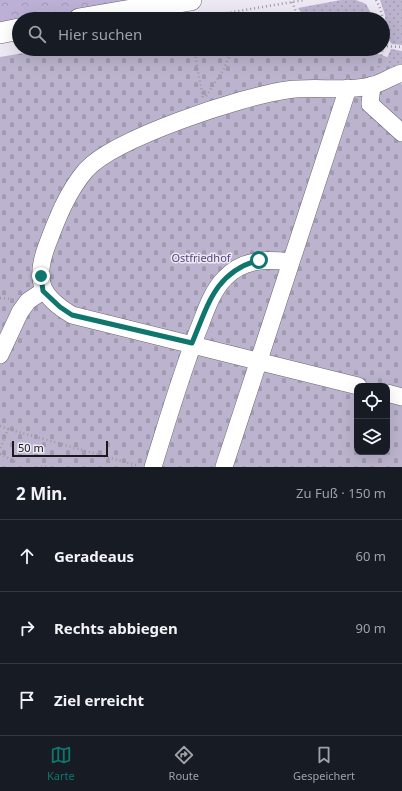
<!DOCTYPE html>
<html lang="de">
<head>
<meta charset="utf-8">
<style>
  body { margin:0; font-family:"Noto Sans",sans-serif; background:#242831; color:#f1f3f6 }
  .controls { position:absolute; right:12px; bottom:12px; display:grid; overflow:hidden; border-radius:8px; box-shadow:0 4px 16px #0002 }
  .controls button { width:36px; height:36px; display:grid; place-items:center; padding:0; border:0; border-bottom:1px solid #363941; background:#171b24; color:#f1f3f6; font:20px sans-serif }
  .scale { position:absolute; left:12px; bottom:10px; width:96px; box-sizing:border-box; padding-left:4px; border:2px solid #1a191c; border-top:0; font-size:11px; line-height:14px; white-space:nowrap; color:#1a191c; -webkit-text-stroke:3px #ece9f4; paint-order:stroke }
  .stop { position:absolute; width:12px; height:12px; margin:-9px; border:3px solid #0f766e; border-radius:50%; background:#fff }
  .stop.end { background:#0f766e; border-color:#fff; box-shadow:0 1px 4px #0008 }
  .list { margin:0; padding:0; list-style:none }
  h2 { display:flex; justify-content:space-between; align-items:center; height:52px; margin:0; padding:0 16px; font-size:17px }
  h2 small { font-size:13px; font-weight:400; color:#9ea1a6 }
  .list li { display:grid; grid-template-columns:26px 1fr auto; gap:12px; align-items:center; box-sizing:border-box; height:72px; padding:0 16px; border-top:1px solid #363941 }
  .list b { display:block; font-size:15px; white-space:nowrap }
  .list em { font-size:13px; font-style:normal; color:#9ea1a6 }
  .icon { flex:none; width:22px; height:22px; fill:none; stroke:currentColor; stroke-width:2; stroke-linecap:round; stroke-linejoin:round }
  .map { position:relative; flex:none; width:402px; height:467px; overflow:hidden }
  .search { position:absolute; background:#171b24; box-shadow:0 4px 16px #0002; left:12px; right:12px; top:12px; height:44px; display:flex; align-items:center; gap:10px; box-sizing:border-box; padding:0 14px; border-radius:22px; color:#9ea1a6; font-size:15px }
  .sheet { height:268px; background:#171b24 }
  nav { display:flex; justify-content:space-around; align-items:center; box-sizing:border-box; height:56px; border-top:1px solid #363941; background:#171b24; font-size:11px; color:#9ea1a6 }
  nav a { display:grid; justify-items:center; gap:2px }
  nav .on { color:#0f766e }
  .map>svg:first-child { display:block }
  .grass { fill:url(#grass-dots) }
  .forest { fill:url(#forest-crowns) }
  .cemetery { fill:url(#cemetery-stones); fill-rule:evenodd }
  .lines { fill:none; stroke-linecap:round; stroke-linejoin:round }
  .minor-casing { stroke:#68666f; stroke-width:18 }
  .major-casing { stroke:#68666f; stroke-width:22 }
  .path { stroke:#9a98a0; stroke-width:2.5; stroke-dasharray:1 3; stroke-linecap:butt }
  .minor { stroke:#fff; stroke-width:17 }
  .major { stroke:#fff; stroke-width:21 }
  .route { stroke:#0f766e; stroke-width:5 }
  .labels { text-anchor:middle; stroke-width:3; stroke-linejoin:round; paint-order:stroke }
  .park-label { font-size:11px; fill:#574477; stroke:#ece9f4 }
</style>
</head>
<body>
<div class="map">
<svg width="402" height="467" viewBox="0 0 402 467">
  <defs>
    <pattern id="grass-dots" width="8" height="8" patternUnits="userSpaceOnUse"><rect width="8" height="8" fill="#bcb4ce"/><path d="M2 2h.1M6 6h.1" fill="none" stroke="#a19ab0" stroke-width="1.8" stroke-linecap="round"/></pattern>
    <pattern id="forest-crowns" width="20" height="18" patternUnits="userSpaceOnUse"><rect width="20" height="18" fill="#bdb0d6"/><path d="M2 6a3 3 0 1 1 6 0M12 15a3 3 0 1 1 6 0" fill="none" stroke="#a297b7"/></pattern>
    <pattern id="cemetery-stones" width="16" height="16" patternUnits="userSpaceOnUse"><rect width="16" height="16" fill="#bcb4ce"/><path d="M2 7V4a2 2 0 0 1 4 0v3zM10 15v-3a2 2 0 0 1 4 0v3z" fill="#a19ab0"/></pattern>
  </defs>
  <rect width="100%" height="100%" fill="#ece9f4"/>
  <!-- grass -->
  <g class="grass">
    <polygon points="341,0 356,0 366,4 374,19 309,19 304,17 298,8"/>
    <polygon points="380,0 402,0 402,45 392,44 386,37 385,15"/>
    <polygon points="391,49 402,51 402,70 383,67"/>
  </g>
  <!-- forest -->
  <polygon class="forest" points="0,0 140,0 47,19 19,19 0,26"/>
  <!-- cemetery -->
  <g class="cemetery">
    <polygon points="254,14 255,19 224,19"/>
    <path d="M47 49H363L390 58 388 63 402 85V467H0V57ZM357 386H387V452H357Z"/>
  </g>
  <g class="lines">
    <!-- minor casing -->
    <g class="minor-casing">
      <g id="minor">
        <polyline points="372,85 370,104 402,133"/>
        <polyline points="0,355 20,312 28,301 43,291"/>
        <path d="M358 386 72 315C42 297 34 282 46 248 56 221 67 192 86 170 115 138 243 96 287 90 314 86 344 92 371 86 382 83 392 76 402 73"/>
        <polyline points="387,393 402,397"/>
        <path d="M153 467C168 419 182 370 201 323 207 307 213 290 225 278 243 259 266 259 290 262"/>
        <polyline points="224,467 348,88"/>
      </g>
    </g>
    <!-- major casing -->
    <g class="major-casing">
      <g id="major">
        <polyline points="79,19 191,0"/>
        <polyline points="0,33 19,29"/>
      </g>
    </g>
    <!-- path -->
    <g class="path">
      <path d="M376 0C388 21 385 46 378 68"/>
      <polyline points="292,2 297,14 303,19"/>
      <polyline points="231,13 232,19"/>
      <polyline points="191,19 304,0"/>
      <polyline points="383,46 402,47"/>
      <polyline points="194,49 203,98"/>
      <polyline points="156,54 175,49"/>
      <polyline points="206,96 224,69 232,49"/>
      <polyline points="0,298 11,299"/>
      <polyline points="0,426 8,429 0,449"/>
      <polyline points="8,429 139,466"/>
      <polyline points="0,454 18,463"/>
      <polyline points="41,467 46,467"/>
    </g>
    <!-- minor -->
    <use href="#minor" class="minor"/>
    <!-- major -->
    <use href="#major" class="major"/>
  </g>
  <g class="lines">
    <!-- route -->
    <path class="route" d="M41 276 43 291 60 307 72 315 192 343C208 305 215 272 259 260"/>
  </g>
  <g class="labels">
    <!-- park labels -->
    <g class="park-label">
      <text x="201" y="262">Ostfriedhof</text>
    </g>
  </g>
</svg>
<div class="controls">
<button><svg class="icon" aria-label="locate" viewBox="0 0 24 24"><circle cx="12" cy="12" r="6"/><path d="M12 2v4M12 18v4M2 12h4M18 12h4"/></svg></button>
<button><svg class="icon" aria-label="layers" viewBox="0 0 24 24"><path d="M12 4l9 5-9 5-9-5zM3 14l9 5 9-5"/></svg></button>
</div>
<div class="scale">50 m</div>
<div class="stop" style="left:259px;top:260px"></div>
<div class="stop end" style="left:41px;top:276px"></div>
<div class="search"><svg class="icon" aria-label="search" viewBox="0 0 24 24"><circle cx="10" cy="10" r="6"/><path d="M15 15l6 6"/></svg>Hier suchen</div>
</div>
<section class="sheet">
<h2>2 Min.<small>Zu Fuß · 150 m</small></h2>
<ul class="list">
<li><svg class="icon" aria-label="ahead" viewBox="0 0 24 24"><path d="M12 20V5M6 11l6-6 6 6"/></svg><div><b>Geradeaus</b></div><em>60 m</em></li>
<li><svg class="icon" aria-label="right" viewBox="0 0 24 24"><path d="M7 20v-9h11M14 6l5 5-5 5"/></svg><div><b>Rechts abbiegen</b></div><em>90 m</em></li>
<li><svg class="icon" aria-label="arrive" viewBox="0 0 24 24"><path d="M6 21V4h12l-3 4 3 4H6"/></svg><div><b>Ziel erreicht</b></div></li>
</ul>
</section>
<nav>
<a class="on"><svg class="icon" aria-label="map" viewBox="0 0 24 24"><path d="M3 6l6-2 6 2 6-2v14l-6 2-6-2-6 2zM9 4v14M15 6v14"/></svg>Karte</a>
<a><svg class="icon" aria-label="directions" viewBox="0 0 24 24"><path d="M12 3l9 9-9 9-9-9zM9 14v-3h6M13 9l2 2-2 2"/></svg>Route</a>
<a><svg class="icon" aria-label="saved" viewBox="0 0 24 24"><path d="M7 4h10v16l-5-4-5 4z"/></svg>Gespeichert</a>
</nav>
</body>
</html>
